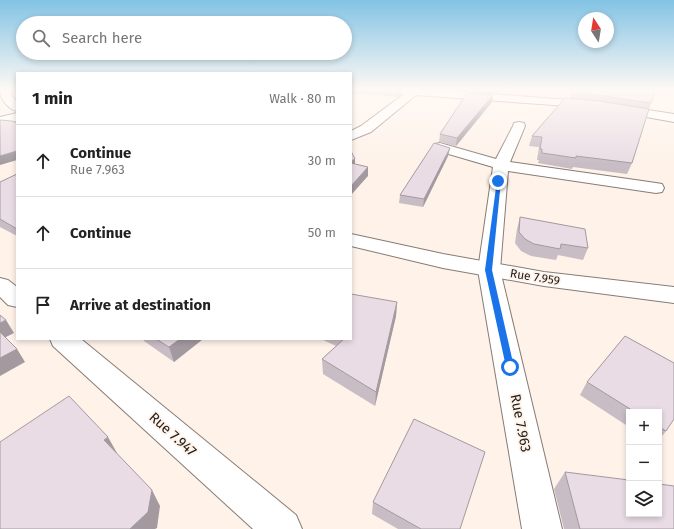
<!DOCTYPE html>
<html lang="en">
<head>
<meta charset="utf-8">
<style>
  body { margin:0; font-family:"Fira Sans",sans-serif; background:#f6f6f6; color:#222 }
  .controls { position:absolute; right:12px; bottom:12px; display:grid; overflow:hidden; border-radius:0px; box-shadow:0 2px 6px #0003 }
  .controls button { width:36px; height:36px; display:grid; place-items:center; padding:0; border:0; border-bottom:1px solid #e0e0e0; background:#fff; color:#222; font:20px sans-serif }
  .compass { position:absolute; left:578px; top:12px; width:36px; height:36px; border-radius:50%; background:#fff; box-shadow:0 2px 6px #0003; rotate:348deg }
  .stop { position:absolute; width:12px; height:12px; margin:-9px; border:3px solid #1a73e8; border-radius:50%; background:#fff }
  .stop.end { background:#1a73e8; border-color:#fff; box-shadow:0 1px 4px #0008 }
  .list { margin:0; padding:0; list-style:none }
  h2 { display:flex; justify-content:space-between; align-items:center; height:52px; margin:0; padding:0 16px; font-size:17px }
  h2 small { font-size:13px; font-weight:400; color:#767676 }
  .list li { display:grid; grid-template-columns:26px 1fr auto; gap:12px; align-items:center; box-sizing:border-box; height:72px; padding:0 16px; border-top:1px solid #e0e0e0 }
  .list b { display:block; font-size:15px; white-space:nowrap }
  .list p { margin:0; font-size:13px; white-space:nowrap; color:#767676 }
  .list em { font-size:13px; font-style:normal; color:#767676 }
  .icon { flex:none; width:22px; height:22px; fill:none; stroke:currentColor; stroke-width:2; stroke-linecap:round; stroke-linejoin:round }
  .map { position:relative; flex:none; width:674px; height:529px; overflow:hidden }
  .search { position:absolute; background:#fff; box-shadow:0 2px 6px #0003; left:16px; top:16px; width:336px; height:44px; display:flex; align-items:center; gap:10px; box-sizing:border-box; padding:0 14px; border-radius:22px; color:#767676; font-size:15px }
  .panel { position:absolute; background:#fff; box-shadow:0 2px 6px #0003; left:16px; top:72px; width:336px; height:268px; border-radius:0px }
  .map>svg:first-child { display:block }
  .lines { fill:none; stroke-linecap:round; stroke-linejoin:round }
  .street-casing { stroke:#877c75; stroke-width:2 }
  .secondary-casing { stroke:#877c75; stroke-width:2 }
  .street { fill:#fff; fill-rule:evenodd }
  .secondary { fill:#fff; fill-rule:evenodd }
  .wall { fill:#c8bdc4 }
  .shaded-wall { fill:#a39aa0 }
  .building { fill:#e9dce4; stroke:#a39aa0 }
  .route { fill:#1a73e8 }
  .labels { text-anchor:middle; stroke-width:3.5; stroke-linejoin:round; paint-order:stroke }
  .street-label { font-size:12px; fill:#24201d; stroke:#fef2e9 }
  .near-street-label { font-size:14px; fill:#24201d; stroke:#fef2e9 }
</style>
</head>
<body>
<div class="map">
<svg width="674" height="529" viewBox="0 0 674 529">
  <rect width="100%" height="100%" fill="#fef2e9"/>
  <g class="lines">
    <!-- street casing -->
    <g class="street-casing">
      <g id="street">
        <polygon points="391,90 438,90 596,102 674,114 674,122 596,108 416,95 371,132 351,140 351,131 361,126 404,94 392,92"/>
        <polygon points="17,113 17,121 0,125 0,117"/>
        <polygon points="519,122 524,123 525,126 510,162 656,183 662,184 664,188 662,192 656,193 508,171 500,270 562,529 522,529 478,270 493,167 435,150 433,147 435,144 440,143 496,159 513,126 514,123"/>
        <polygon points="0,278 8,280 17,287 17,307 8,305 0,297"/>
        <polygon points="50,339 81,339 296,515 302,529 253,529 53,346"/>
      </g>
    </g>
    <!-- secondary casing -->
    <g class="secondary-casing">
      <g id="secondary">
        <path d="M0 90H8L17 102V111C8 109 0 99 0 90Z"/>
        <polygon points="351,234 443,254 544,272 674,287 674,303 544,286 443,268 351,246"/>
      </g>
    </g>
    <!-- street -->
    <use href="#street" class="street"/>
    <!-- secondary -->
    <use href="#secondary" class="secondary"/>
  </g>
  <!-- wall -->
  <g class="wall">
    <polygon points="351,90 398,90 397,94 398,90 401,90 400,95 397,97 351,93"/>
    <polygon points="457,90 502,90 499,93"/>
    <polygon points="574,90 651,103 649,109 609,103 632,163 627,174 573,167 572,169 538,163 539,160 537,160 539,147 529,146 532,136 570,98 571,93"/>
    <polygon points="493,95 492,102 456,146 439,142 440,134"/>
    <polygon points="450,148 448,156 423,207 399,203 400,195"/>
    <polygon points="17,174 17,236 0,227 0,182"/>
    <polygon points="520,217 588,248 583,260 558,255 556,260 531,256 521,251 515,243 517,229"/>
    <polygon points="397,302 396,316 375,406 323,374 322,359 336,346 321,339 351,339"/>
    <polygon points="625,336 674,363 674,419 666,431 659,440 659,412 629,412 629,427 580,395 587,382"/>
    <polygon points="143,339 203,339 174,362 144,341"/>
    <polygon points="565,472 674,529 564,529 554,489"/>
    <polygon points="373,502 460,529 398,529 372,514"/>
  </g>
  <!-- shaded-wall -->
  <g class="shaded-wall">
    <polygon points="398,90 401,90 400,95 397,97"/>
    <polygon points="493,95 492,102 456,146 457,138"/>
    <polygon points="450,148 448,156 423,207 424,199"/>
    <polygon points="17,151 17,160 0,165 0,156"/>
    <polygon points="355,159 355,168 351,170 351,161"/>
    <polygon points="368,167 368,176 351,195 351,186"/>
    <polygon points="397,302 396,316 375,406 376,392"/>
    <polygon points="6,320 14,333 2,339 0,335 0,323"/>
    <polygon points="180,339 203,339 174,362 169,347"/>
    <polygon points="17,349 25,362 0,376 0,358"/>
    <polygon points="108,437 117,453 114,456 104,440"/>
    <polygon points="152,490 160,506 157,528 155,529 130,529"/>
  </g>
  <!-- building -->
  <g class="building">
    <polygon points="574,90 655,90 651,103 598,95 571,93"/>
    <polygon points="467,93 493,95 457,138 440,134"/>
    <polygon points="565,98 599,101 649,109 632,163 576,156 576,158 542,153 542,149 540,149 542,137 532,136"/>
    <polygon points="0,120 12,121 17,123 17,151 0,156"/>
    <polygon points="434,143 450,148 424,199 400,195"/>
    <polygon points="351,151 355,159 351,161"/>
    <polygon points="351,163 368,167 351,186"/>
    <polygon points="17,174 17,229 0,219 0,182"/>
    <polygon points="520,217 585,229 588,248 561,244 560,249 534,244 525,239 519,232"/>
    <polygon points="351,294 397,302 376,392 322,359 344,339 351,339"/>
    <polygon points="0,315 6,320 0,323"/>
    <polygon points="0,332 17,349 0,358"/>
    <polygon points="625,336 674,363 674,419 666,431 659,427 659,412 635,412 587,382"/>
    <polygon points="156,339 180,339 169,347"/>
    <polygon points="69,396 108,437 104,440 152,490 148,512 130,529 0,529 0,442"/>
    <polygon points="414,419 485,452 460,529 421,529 373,502"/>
    <polygon points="565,472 629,480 629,514 659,514 659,484 674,486 674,529 580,529"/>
  </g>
  <!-- sky -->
  <linearGradient id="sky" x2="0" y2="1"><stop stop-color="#83c3e4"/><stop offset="0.55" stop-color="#fff9f5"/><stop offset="1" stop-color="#fff9f5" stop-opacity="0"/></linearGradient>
  <rect width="674" height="164" fill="url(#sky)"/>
  <!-- route -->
  <polygon class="route" points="497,180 501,181 492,270 514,367 510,370 506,367 485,270"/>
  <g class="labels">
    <!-- street labels -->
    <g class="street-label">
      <text transform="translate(535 277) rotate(9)" y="4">Rue 7.959</text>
    </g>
    <!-- near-street labels -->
    <g class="near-street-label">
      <text transform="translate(521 423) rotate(79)" y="5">Rue 7.963</text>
      <text transform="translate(173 434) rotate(42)" y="5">Rue 7.947</text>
    </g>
  </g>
</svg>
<div class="controls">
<button>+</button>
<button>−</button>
<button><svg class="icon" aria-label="layers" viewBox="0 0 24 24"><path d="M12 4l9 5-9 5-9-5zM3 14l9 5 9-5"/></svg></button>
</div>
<svg class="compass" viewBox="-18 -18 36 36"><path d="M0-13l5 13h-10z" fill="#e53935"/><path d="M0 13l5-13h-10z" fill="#767676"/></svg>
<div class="stop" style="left:510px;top:367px"></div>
<div class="stop end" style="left:498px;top:181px"></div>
<div class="search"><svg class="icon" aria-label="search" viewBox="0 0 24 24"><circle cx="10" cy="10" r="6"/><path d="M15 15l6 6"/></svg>Search here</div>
<section class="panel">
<h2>1 min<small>Walk · 80 m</small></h2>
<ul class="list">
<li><svg class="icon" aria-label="ahead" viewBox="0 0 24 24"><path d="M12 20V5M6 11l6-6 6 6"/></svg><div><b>Continue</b><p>Rue 7.963</p></div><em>30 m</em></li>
<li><svg class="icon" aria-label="ahead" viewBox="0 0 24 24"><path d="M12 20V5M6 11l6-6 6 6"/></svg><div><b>Continue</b></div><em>50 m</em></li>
<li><svg class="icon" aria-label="arrive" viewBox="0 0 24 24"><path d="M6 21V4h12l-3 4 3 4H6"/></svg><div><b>Arrive at destination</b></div></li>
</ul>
</section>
</div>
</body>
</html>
